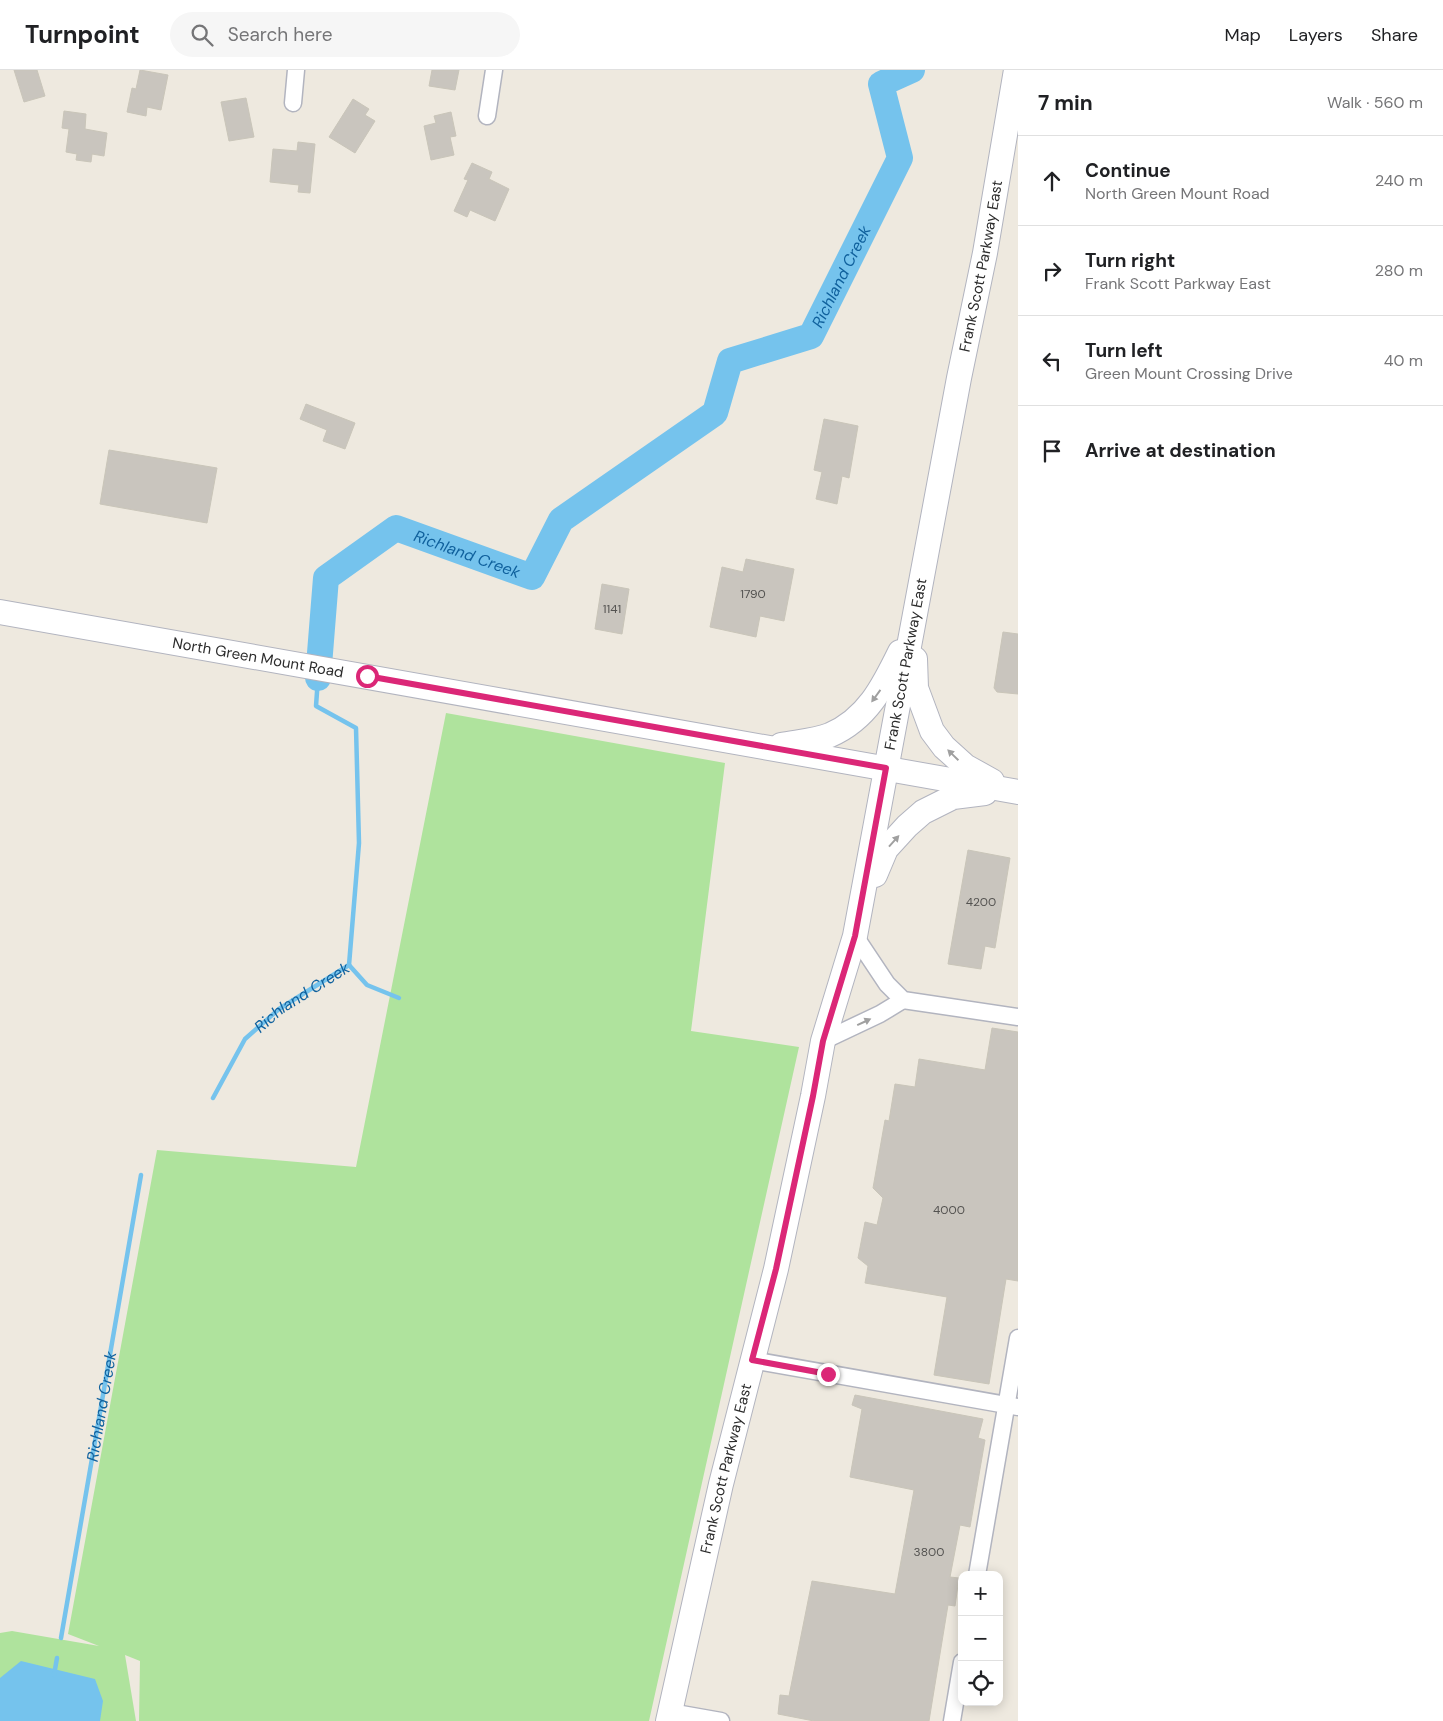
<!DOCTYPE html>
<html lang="en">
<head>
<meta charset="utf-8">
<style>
  body { margin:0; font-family:"DM Sans",sans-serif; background:#f6f6f6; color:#202124 }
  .controls { position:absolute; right:15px; bottom:15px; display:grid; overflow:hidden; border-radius:10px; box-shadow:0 2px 12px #0003 }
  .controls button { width:45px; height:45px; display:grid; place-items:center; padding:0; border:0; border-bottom:1px solid #e0e0e0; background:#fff; color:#202124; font:25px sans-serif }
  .stop { position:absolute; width:15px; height:15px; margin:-11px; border:4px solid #db2777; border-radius:50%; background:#fff }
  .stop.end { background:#db2777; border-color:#fff; box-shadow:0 1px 5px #0008 }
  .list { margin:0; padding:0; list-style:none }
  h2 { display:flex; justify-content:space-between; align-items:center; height:65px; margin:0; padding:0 20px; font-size:21px }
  h2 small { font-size:16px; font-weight:400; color:#757577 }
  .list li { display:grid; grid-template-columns:32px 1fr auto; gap:15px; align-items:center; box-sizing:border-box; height:90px; padding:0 20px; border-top:1px solid #e0e0e0 }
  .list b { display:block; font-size:19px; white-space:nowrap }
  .list p { margin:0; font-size:16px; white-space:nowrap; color:#757577 }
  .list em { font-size:16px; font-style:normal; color:#757577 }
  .icon { flex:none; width:28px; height:28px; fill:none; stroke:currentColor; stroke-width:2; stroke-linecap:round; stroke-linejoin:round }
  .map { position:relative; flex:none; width:1018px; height:1651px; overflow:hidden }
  header { display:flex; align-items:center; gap:30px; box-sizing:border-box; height:70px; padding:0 25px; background:#fff; border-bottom:1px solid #e0e0e0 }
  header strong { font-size:24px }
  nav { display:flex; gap:28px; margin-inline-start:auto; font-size:18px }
  .search { width:350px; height:45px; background:#f6f6f6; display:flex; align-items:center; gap:12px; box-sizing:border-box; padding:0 18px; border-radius:28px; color:#757577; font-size:19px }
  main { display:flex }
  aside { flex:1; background:#fff }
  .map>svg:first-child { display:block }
  .green { fill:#afe39d }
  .water { fill:#75c3ed }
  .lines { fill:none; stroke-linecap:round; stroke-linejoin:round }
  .stream { stroke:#75c3ed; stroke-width:4.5 }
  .river { stroke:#75c3ed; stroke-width:26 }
  .building { fill:#c9c5be; stroke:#c9c5b9 }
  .street-casing { stroke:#b2b4bf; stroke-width:19 }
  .secondary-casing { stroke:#b2b4bf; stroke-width:26 }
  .street { stroke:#fff; stroke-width:16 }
  .secondary { stroke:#fff; stroke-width:24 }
  .oneway { fill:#a0a0a0 }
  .route { stroke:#db2777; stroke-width:6 }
  .labels { text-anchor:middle; stroke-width:4; stroke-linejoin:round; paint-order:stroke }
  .number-label { font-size:12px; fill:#535250 }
  .street-label { font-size:15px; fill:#2c2c2c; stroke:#fff }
  .water-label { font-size:16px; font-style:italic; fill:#10619d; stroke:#fff }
</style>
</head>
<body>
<header>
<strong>Turnpoint</strong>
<div class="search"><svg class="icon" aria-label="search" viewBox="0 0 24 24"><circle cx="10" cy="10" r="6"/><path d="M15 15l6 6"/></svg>Search here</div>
<nav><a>Map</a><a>Layers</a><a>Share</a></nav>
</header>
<main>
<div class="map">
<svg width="1018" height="1651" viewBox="0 0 1018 1651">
  <rect width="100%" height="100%" fill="#eee9df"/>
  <!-- green -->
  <polygon class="green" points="446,643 725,693 691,961 799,977 649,1651 139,1651 140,1591 125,1585 136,1651 0,1651 0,1563 12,1561 99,1576 68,1564 157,1080 356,1097"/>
  <!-- water -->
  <polygon class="water" points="21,1591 95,1609 103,1631 100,1651 0,1651 0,1608"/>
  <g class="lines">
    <!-- stream -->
    <g class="stream">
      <polyline points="318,608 316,636 356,658 359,773 349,895"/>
      <polyline points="349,895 367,915 399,928"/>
      <path id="s1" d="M213 1028 245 969 279 939 349 895"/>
      <path id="s2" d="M61 1568 141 1105"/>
      <polyline points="54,1605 57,1588"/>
    </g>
    <!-- river -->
    <path class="river" id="s3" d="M318 608 326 508 396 458 532 507 561 450 715 343 730 291 811 266 900 88 881 14 912 0"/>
  </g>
  <!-- building -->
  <g class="building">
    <polygon points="14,0 37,0 45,26 24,32"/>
    <polygon points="140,0 168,5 161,40 147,37 146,46 127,42 132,18 136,19"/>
    <polygon points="432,0 459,0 455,20 429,16"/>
    <polygon points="246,28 254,67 229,71 221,32"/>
    <polygon points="353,29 369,39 365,45 375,51 355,83 329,67"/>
    <polygon points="64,41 86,44 85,59 107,63 104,86 92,84 91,92 76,90 77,84 66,82 69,59 62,58"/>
    <polygon points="451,42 456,66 450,67 454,85 431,90 424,56 436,53 434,46"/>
    <polygon points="298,72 315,74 310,123 298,122 299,115 270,112 273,79 297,81"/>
    <polygon points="472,93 492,102 489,109 509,119 495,151 470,140 467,147 454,141 468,110 464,109"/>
    <polygon points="306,334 355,353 345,379 323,371 327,360 300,349"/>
    <polygon points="824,349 858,356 849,408 842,406 837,434 816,429 822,402 814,400"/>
    <polygon points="109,380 217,398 207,453 100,434"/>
    <polygon points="746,489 794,499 784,551 760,546 756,567 710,557 722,497 743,502"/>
    <polygon points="602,514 629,519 622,564 595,559"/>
    <polygon points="1003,562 1018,564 1018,624 997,622 994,618"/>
    <polygon points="968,780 1010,788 995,878 985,876 981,899 948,894"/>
    <polygon points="992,958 1018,962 1018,1211 1006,1209 989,1314 934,1305 947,1227 865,1213 868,1196 858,1188 865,1152 877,1155 883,1128 873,1118 885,1050 889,1051 895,1014 915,1017 919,989 985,1000"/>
    <polygon points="855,1325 983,1349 978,1368 985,1370 970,1457 960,1455 950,1507 959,1508 955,1536 948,1535 929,1651 814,1651 778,1644 780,1625 789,1626 812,1511 895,1524 914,1420 850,1407 862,1339 852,1335"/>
  </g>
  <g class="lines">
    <!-- street casing -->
    <g class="street-casing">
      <g id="street">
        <polyline points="293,33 296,0"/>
        <polyline points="487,46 494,0"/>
        <polyline points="855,866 887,914 903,930 1018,947"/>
        <polyline points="823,971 880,944 903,930"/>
        <polyline points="752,1290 1018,1337"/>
        <polyline points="977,1505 1018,1268"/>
        <polyline points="670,1642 721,1651"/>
        <polyline points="952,1651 962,1592"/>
      </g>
    </g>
    <!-- secondary casing -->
    <g class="secondary-casing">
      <g id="secondary">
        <path id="s4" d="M0 542 1018 722"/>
        <polyline points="915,589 916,618 932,661 944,677 965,696 992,711"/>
        <path d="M781 675C796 672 815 671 830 665 867 649 883 617 900 582"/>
        <polyline points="875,805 886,779 907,756 923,742 953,727 985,723"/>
        <path id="s5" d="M668 1651 721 1414 776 1199 813 1026 823 971 855 866 959 308 985 183 1016 0"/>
      </g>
    </g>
    <!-- street -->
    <use href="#street" class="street"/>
    <!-- secondary -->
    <use href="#secondary" class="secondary"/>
  </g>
  <!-- one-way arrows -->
  <defs><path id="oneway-solid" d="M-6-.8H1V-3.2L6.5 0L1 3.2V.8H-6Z" transform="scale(1.25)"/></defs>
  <g class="oneway">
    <use href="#oneway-solid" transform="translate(876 626) rotate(126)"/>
    <use href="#oneway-solid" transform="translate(953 685) rotate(-136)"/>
    <use href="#oneway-solid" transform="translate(894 771) rotate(-48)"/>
    <use href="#oneway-solid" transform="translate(864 952) rotate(-25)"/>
  </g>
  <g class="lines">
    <!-- route -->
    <polyline class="route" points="367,606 886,698 855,866 823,971 813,1026 776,1199 752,1290 828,1304"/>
  </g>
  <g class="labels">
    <!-- number labels -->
    <g class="number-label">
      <text x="753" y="528">1790</text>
      <text x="612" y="543">1141</text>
      <text x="981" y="836">4200</text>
      <text x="949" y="1144">4000</text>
      <text x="929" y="1486">3800</text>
    </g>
    <!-- street labels -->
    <g class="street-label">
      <text dy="5" stroke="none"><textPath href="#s5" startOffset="1489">Frank Scott Parkway East</textPath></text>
      <text dy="5" stroke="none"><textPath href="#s4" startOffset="262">North Green Mount Road</textPath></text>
      <text dy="5" stroke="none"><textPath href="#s5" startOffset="1084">Frank Scott Parkway East</textPath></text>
      <text dy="5" stroke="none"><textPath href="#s5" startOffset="259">Frank Scott Parkway East</textPath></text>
    </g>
    <!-- water labels -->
    <g class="water-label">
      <text dy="6" stroke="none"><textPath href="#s3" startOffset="788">Richland Creek</textPath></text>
      <text dy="6" stroke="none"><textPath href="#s3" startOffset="262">Richland Creek</textPath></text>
      <text dy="6" stroke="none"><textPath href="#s1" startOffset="138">Richland Creek</textPath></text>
      <text dy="6" stroke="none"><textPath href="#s2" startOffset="235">Richland Creek</textPath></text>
    </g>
  </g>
</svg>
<div class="controls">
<button>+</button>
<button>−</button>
<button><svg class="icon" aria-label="locate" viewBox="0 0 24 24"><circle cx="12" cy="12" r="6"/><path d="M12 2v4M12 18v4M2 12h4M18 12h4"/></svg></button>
</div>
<div class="stop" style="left:367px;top:606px"></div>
<div class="stop end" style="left:828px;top:1304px"></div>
</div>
<aside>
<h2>7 min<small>Walk · 560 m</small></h2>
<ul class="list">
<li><svg class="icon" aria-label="ahead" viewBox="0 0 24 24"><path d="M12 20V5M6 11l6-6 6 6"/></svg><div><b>Continue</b><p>North Green Mount Road</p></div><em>240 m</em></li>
<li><svg class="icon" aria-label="right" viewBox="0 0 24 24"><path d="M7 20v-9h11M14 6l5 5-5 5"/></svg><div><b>Turn right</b><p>Frank Scott Parkway East</p></div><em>280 m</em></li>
<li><svg class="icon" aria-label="left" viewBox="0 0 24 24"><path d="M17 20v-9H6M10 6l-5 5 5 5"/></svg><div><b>Turn left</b><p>Green Mount Crossing Drive</p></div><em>40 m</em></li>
<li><svg class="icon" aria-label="arrive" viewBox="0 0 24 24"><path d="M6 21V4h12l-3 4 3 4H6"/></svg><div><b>Arrive at destination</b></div></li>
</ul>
</aside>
</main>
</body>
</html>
